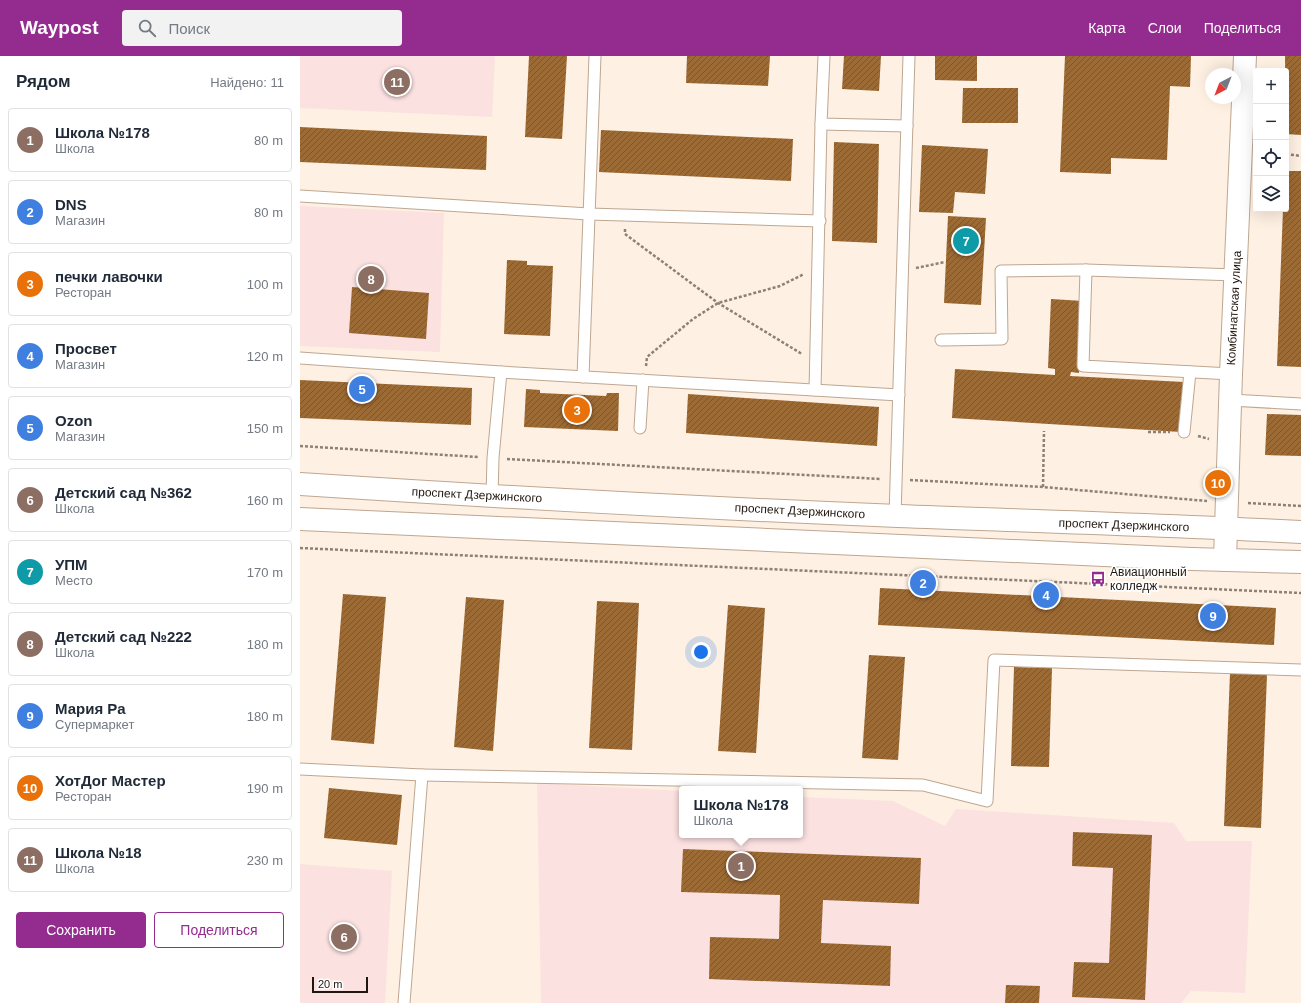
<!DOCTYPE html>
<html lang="ru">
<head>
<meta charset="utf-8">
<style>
  body { margin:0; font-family:Arial,sans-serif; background:#f2f2f3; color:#1f2937 }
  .controls { position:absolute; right:12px; top:12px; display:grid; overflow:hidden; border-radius:4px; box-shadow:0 4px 16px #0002 }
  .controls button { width:36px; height:36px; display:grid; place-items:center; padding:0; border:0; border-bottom:1px solid #e0e1e3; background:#fff; color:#1f2937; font:20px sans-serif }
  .compass { position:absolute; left:905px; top:12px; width:36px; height:36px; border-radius:50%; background:#fff; box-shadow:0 4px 16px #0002; rotate:222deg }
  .scale { position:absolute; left:12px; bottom:10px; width:56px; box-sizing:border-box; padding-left:4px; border:2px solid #20170f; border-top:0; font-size:11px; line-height:14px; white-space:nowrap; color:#20170f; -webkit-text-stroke:3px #fff; paint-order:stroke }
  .you { position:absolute; left:401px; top:596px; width:14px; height:14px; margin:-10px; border:3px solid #fff; border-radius:50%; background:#1a73e8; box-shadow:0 0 0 6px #1a73e833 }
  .badge { display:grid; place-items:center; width:26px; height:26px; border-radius:50%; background:#942b8e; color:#fff; font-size:13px; font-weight:700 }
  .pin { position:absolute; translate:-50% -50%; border:2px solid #fff; box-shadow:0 1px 4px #0006 }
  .popup { position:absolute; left:379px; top:730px; width:124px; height:52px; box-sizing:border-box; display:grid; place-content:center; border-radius:4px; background:#fff; filter:drop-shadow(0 1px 3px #0005); font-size:13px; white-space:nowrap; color:#747a83 }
  .popup b { font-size:15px; color:#1f2937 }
  .popup::after { content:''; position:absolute; left:50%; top:100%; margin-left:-8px; border:8px solid transparent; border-top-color:#fff }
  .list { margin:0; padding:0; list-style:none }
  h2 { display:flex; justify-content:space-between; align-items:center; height:52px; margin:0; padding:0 16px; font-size:17px }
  h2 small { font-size:13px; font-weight:400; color:#747a83 }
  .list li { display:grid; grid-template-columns:26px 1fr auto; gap:12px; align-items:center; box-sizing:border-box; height:64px; margin:0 8px 8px; padding:0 8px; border:1px solid #e0e1e3; border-radius:4px }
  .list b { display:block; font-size:15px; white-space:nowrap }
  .list p { margin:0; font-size:13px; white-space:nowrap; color:#747a83 }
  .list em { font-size:13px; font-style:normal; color:#747a83 }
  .actions { display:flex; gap:8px; padding:12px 16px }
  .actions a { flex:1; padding:9px 0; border:1px solid #942b8e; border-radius:4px; text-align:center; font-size:14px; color:#942b8e }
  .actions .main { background:#942b8e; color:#fff }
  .icon { flex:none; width:22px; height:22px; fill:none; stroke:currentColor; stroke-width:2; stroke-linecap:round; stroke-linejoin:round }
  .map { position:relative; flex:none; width:1001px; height:947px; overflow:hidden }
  header { display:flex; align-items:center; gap:24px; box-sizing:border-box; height:56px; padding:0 20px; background:#942b8e; color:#fff }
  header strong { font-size:19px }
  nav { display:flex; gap:22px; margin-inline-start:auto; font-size:14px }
  .search { width:280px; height:36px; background:#f2f2f3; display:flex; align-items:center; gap:10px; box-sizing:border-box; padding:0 14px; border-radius:4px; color:#747a83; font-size:15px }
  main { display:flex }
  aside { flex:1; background:#fff }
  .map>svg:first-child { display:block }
  .education { fill:#fce1e1 }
  .building { fill:url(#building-hatch) }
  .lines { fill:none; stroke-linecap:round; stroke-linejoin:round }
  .service-casing { stroke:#bea792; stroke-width:13 }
  .minor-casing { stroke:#bea792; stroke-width:24 }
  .secondary-casing { stroke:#bea792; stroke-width:24 }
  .path { stroke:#8c8176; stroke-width:2.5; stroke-dasharray:3 2; stroke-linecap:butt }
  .service { stroke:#fff; stroke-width:11 }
  .minor { stroke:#fff; stroke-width:22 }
  .secondary { stroke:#fff; stroke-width:22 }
  .labels { text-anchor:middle; stroke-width:3.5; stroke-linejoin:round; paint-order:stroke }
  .street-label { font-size:12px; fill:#20170f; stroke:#fff }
  .poi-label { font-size:12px; fill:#20170f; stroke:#fff; text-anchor:start }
</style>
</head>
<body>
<header>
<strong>Waypost</strong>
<div class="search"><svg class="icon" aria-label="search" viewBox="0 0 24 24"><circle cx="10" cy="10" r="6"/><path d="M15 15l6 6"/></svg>Поиск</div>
<nav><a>Карта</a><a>Слои</a><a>Поделиться</a></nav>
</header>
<main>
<aside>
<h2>Рядом<small>Найдено: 11</small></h2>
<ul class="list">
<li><span class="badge" style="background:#8d6e63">1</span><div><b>Школа №178</b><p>Школа</p></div><em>80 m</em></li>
<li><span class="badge" style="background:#3f7fe0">2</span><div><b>DNS</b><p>Магазин</p></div><em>80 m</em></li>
<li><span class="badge" style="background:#e8710a">3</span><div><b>печки лавочки</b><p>Ресторан</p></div><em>100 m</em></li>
<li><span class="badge" style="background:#3f7fe0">4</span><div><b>Просвет</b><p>Магазин</p></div><em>120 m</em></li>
<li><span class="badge" style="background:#3f7fe0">5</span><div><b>Ozon</b><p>Магазин</p></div><em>150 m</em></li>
<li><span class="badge" style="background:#8d6e63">6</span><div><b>Детский сад №362</b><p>Школа</p></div><em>160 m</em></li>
<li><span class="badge" style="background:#0f9aa8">7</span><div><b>УПМ</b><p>Место</p></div><em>170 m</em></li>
<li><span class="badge" style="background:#8d6e63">8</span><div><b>Детский сад №222</b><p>Школа</p></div><em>180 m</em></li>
<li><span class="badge" style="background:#3f7fe0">9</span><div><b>Мария Ра</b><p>Супермаркет</p></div><em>180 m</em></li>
<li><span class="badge" style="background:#e8710a">10</span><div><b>ХотДог Мастер</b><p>Ресторан</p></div><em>190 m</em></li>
<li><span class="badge" style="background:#8d6e63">11</span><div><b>Школа №18</b><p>Школа</p></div><em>230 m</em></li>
</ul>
<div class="actions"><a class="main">Сохранить</a><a>Поделиться</a></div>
</aside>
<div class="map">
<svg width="1001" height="947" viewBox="0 0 1001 947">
  <defs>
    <pattern id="building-hatch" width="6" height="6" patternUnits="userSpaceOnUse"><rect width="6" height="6" fill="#9c6a35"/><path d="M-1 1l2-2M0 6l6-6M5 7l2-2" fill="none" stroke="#7f562b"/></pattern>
  </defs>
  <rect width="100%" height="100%" fill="#fef0e2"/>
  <!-- education -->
  <g class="education">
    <polygon points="0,0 195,0 192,61 0,52"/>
    <polygon points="0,150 144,157 140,296 0,290"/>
    <polygon points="237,727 382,735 382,779 500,779 500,741 593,745 645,770 656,753 874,767 886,785 952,785 945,937 891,935 881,947 241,947"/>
    <polygon points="0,808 92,815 85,947 0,947"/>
  </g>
  <!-- building -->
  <g class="building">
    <polygon points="229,0 267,0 262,83 225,81"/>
    <polygon points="387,0 470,0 468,30 386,27"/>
    <polygon points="544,0 581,0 579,35 542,33"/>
    <polygon points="635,0 677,0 677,25 635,24"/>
    <polygon points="765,0 891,0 890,31 870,30 867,104 811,102 811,118 760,116"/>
    <polygon points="985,0 1001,0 1001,79 986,78"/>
    <polygon points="663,32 718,32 718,67 662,67"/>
    <polygon points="0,71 187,80 186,114 0,106"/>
    <polygon points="301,74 493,83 491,125 299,116"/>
    <polygon points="534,86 579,88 577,187 532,185"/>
    <polygon points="622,89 688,93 685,138 655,136 653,157 619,156"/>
    <polygon points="986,115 1001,115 1001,311 977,310 983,153 986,153"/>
    <polygon points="648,160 686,162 681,249 644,247"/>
    <polygon points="207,204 227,205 227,209 253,210 250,280 204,278"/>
    <polygon points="52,231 129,237 126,283 49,277"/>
    <polygon points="751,243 783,245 779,317 771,316 770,320 884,326 881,376 652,362 655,313 755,319 755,313 748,312"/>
    <polygon points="0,324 172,332 171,369 0,362"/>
    <polygon points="226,333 240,334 240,337 306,340 307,337 319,337 318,375 224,371"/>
    <polygon points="388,338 579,351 577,390 386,377"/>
    <polygon points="967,358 1001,359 1001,400 965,399"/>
    <polygon points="580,532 976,552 974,589 578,569"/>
    <polygon points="43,538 86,541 74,688 31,684"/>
    <polygon points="166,541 204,544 193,695 154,691"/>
    <polygon points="297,545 339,547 332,694 289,692"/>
    <polygon points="428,549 465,552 456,697 418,695"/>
    <polygon points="569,599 605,601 598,704 562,702"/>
    <polygon points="714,611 752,612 749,711 711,710"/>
    <polygon points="930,617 967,619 961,772 924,770"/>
    <polygon points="29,732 102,739 97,789 24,782"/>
    <polygon points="773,776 852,779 845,944 772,941 774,906 809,907 813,812 772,810"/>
    <polygon points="383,793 621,802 619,848 523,844 521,887 591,890 590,930 409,923 410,881 479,883 480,839 381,836"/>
    <polygon points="706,929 740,930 739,947 705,947"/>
  </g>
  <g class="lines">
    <!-- service casing -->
    <g class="service-casing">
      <g id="service">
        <polyline points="524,0 521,68 607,70"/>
        <polyline points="0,140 289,158 520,165"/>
        <polyline points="641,284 702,283 701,215 786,214"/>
        <polyline points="0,302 201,316"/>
        <polyline points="931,318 783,310 786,214 936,219"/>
        <polyline points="283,321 295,0"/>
        <polyline points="515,334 521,68"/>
        <polyline points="930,344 1001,348"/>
        <polyline points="340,372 343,324"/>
        <polyline points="884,376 890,316"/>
        <polyline points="192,440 193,402 201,316 599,339"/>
        <polyline points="595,460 609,0"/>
        <polyline points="0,713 122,719 104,947"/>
        <polyline points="122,719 623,729 687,745 694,604 1001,614"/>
      </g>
    </g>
    <!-- minor casing -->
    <g class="minor-casing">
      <polyline id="minor" points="925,504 931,318 945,0"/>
    </g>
    <!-- secondary casing -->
    <g class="secondary-casing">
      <g id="secondary">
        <path d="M0 428C199 441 399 452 598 460 733 465 867 469 1001 476"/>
        <polyline points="0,463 892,503 1001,506"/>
      </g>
    </g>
    <!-- path -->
    <g class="path">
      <polyline points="986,98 1001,100"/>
      <polyline points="325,173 325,178 418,247 502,298"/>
      <polyline points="616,212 645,206"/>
      <polyline points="346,310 347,301 393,263 418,247 480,230 504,218"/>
      <polyline points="848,376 870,376"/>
      <polyline points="898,380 909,383"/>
      <polyline points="0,390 178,401"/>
      <polyline points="207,403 581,423"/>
      <polyline points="610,424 743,431 907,445"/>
      <polyline points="743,431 744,375"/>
      <polyline points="948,447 1001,450"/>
      <polyline points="0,492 1001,537"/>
    </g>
    <!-- service -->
    <use href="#service" class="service"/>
    <!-- minor -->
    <use href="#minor" class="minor"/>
    <!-- secondary -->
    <use href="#secondary" class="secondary"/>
  </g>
  <!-- icons -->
  <defs>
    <g id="bus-bare" transform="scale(1.2)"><path d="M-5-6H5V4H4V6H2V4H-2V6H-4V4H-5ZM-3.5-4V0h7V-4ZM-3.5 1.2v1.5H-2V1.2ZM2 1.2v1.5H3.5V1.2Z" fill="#942b8e" stroke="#fff" stroke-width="2.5" paint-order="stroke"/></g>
  </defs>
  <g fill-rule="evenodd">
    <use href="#bus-bare" x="798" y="523"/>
  </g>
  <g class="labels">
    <!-- street labels -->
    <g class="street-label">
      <text transform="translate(934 252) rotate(-87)" y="4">Комбинатская улица</text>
      <text transform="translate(177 439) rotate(3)" y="4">проспект Дзержинского</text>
      <text transform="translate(500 455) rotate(3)" y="4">проспект Дзержинского</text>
      <text transform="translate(824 469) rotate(2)" y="4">проспект Дзержинского</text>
    </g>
    <!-- poi labels -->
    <g class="poi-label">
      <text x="810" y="520">Авиационный<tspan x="810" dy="14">колледж</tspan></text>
    </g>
  </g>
</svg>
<div class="controls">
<button>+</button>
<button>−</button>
<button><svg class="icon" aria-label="locate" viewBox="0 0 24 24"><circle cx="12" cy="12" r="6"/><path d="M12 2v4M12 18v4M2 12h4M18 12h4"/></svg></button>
<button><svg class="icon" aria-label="layers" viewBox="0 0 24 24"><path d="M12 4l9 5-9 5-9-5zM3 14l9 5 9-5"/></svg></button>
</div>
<svg class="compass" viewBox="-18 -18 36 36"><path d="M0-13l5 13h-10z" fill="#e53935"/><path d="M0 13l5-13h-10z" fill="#747a83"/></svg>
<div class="scale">20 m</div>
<div class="you"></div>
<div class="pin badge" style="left:441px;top:810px;background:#8d6e63">1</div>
<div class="popup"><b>Школа №178</b>Школа</div>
<div class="pin badge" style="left:623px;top:527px;background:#3f7fe0">2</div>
<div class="pin badge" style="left:277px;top:354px;background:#e8710a">3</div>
<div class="pin badge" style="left:746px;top:539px;background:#3f7fe0">4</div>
<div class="pin badge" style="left:62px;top:333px;background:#3f7fe0">5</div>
<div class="pin badge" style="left:44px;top:881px;background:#8d6e63">6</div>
<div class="pin badge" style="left:666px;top:185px;background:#0f9aa8">7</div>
<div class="pin badge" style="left:71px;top:223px;background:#8d6e63">8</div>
<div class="pin badge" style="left:913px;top:560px;background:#3f7fe0">9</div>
<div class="pin badge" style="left:918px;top:427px;background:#e8710a">10</div>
<div class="pin badge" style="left:97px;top:26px;background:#8d6e63">11</div>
</div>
</main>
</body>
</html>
